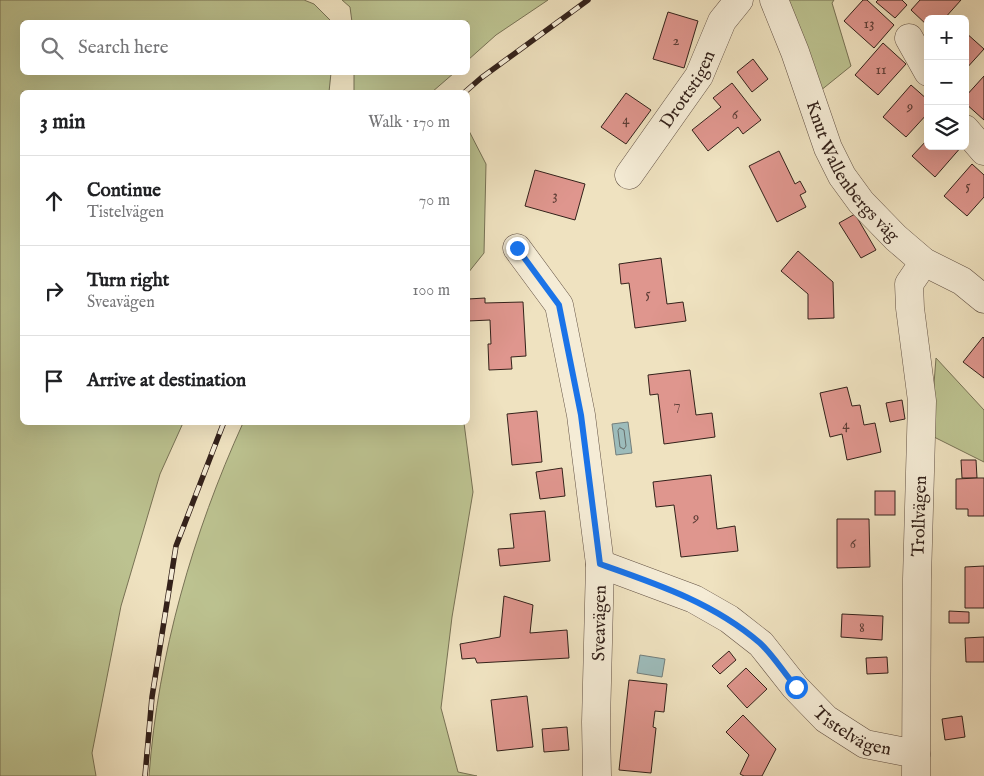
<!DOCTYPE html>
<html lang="en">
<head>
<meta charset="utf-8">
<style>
  body { margin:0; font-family:"IM FELL English",serif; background:#f6f6f6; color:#202124 }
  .controls { position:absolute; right:15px; top:15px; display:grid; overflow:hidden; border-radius:8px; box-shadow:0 5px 20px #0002 }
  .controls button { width:45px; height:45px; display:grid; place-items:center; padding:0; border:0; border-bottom:1px solid #e0e0e0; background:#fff; color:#202124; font:25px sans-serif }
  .stop { position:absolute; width:15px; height:15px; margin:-11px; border:4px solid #1a73e8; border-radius:50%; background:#fff }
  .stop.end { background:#1a73e8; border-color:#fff; box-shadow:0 1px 5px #0008 }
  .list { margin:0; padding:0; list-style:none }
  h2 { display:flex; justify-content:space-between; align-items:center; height:65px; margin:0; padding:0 20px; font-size:21px }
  h2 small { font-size:16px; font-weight:400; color:#757577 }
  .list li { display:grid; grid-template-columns:32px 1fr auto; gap:15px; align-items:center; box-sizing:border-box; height:90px; padding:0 20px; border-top:1px solid #e0e0e0 }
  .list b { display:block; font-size:19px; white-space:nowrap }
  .list p { margin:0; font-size:16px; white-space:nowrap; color:#757577 }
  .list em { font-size:16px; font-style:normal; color:#757577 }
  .icon { flex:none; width:28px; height:28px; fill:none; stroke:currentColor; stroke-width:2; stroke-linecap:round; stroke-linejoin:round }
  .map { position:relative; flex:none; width:984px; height:776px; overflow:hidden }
  .search { position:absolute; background:#fff; box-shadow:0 5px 20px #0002; left:20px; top:20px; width:450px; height:55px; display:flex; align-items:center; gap:12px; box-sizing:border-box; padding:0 18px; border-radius:8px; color:#757577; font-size:19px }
  .panel { position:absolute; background:#fff; box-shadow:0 5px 20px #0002; left:20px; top:90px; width:450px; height:335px; border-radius:8px }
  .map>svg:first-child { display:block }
  .green { fill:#bcc290; stroke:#787255 }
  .water { fill:#9dbcbb; stroke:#737e7b }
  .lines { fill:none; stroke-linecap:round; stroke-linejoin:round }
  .shore { stroke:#686e6a; stroke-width:1 }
  .building { fill:#df968e; stroke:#33211a }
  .minor-casing { stroke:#625144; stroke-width:29 }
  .minor { stroke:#f5ecd6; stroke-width:28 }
  .rail-casing { stroke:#33211a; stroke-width:5.5 }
  .rail { stroke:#f5ecd6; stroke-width:4; stroke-dasharray:11; stroke-linecap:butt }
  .route { stroke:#1a73e8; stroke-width:6 }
  .labels { text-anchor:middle; stroke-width:4; stroke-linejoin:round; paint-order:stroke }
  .number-label { font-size:15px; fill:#5e3e37 }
  .street-label { font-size:18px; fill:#33211a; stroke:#f5ecd6 }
</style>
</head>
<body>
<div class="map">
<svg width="984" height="776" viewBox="0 0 984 776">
  <rect width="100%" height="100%" fill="#efe2c0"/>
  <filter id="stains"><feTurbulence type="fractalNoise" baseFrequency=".004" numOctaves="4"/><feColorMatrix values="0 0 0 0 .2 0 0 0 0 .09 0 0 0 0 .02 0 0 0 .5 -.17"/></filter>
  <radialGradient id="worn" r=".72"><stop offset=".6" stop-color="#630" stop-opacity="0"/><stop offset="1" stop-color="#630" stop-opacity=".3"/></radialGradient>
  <!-- green -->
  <g class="green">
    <polygon points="0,0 304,0 314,4 332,22 22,22 22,72 331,73 329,92 22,92 22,422 183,423 160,474 121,606 92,753 96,776 0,776"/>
    <polygon points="342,0 548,0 496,35 468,60 468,22 352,22 350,7"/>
    <polygon points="787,0 834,0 832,3 851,66 820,91"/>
    <polygon points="354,73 354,72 454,73 432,92 354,92"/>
    <polygon points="468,129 486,164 484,253 468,273"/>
    <polygon points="936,358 984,410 984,462 930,435"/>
    <path d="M243 423H464L473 492 452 617 441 708 458 772 477 776H149C158 654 193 533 243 423Z"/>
  </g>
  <!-- water -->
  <g class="water">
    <polygon points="628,422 632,453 616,455 612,424"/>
    <polygon points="640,655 665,659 662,677 637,673"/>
  </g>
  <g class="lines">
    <!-- shore -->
    <polygon class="shore" points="620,428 624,430 626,446 624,449 620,447 618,431"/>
  </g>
  <!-- building -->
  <g class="building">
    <polygon points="863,0 867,0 894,25 874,48 844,21"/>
    <polygon points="878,0 902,0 907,5 895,18 876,2"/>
    <polygon points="920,0 961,0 944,19 928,19 928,26 911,10"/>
    <polygon points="668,12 698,21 684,68 653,59"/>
    <polygon points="965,32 984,49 965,70"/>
    <polygon points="883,43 906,64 878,95 855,75"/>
    <polygon points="753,59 768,79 752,92 737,72"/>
    <polygon points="984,76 984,120 965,103 965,97"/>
    <polygon points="732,83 761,120 743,134 738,127 708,151 692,130 721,107 713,98"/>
    <polygon points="911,85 928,100 928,113 906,137 883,117"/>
    <polygon points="626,93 651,110 626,144 601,127"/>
    <polygon points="928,139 928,146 962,146 935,177 912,156"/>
    <polygon points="779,151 795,184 800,181 806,192 800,195 806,207 777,222 749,166"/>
    <polygon points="972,164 984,175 984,197 967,216 944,196"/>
    <polygon points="535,170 585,184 575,220 525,206"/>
    <polygon points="855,214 876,250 861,258 839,223"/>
    <polygon points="798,251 833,282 834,318 808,319 808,294 781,271"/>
    <polygon points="661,258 667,304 683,302 686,321 635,328 629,283 621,284 619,264"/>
    <polygon points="485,298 485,303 523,302 526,356 511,357 512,369 489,370 488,344 491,344 490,320 468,321 468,299"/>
    <polygon points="983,337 984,338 984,378 963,362"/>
    <polygon points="690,370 696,415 712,413 715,437 664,444 658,394 650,395 648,375"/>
    <polygon points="847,387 852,406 860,405 864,425 875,423 881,452 847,460 842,434 830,437 820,393"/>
    <polygon points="902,400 905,419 890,422 886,403"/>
    <polygon points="537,411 542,462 512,465 507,414"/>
    <polygon points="961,460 976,460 977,478 962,478"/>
    <polygon points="562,468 565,496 540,499 536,472"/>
    <polygon points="711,475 717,529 735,526 738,551 681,557 674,505 656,507 653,482"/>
    <polygon points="977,478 984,478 984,516 968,516 968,509 956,509 956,479"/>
    <rect x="875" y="491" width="20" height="24"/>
    <polygon points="545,511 550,561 500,566 498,549 514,548 510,514"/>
    <polygon points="837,519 869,519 870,567 837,568"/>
    <polygon points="984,566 984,608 965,608 965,567"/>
    <polygon points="504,596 533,605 530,633 567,630 569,658 477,663 475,658 462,659 460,644 500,637"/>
    <polygon points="949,611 969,612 969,623 949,623"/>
    <polygon points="842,614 883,616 882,640 841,637"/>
    <polygon points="984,637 984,662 966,662 965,638"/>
    <polygon points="729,651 736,660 720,674 712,666"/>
    <polygon points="887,657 888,673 867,674 866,658"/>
    <polygon points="746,668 767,689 747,708 727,686"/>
    <polygon points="629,680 667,684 664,712 655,711 653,727 656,728 651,773 619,770"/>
    <polygon points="527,696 533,747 497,751 491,700"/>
    <polygon points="743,715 776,749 762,776 744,776 740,774 749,755 726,732"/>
    <polygon points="962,716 965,737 945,740 942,719"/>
    <polygon points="567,727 569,750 544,752 542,729"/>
  </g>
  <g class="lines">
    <!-- minor casing -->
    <g class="minor-casing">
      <g id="minor">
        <path id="s1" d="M774 0 795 52 828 148 842 176 861 202 896 238 924 262 962 281 984 299"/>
        <polyline points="909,38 928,72"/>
        <polyline points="965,129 984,151"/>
        <path id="s2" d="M629 175 699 76 722 21 739 0"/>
        <polyline points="517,248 559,305 581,415 600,564 596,722 597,776"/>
        <path id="s3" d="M600 564 694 599 729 619 761 644 795 687 826 719 865 744 916 754"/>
        <path id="s4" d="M916 776 917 579 922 401 910 308 909 284 924 262"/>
      </g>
    </g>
    <!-- minor -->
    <use href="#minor" class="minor"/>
    <!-- rail casing -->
    <g class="rail-casing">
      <g id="rail">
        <polyline points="465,92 481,78 588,0"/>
        <polyline points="145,776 152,697 176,546 224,422"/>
      </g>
    </g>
    <!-- rail -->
    <use href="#rail" class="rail"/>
  </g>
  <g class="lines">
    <!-- route -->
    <path class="route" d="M517 248 559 305 581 415 600 564C657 584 714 603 760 643 773 655 784 673 796 687"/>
  </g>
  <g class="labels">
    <!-- number labels -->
    <g class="number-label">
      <text x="869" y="28">13</text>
      <text x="676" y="45">2</text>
      <text x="881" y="74">11</text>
      <text x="910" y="111">9</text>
      <text x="735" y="119">6</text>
      <text x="626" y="124">4</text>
      <text x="968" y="190">5</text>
      <text x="555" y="200">3</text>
      <text x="648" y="298">5</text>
      <text x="677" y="409">7</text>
      <text x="846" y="429">4</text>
      <text x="696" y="522">9</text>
      <text x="853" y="548">6</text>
      <text x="862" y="632">8</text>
    </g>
    <!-- street labels -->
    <g class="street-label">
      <text dy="6" stroke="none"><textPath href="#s2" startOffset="104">Drottstigen</textPath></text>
      <text dy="6" stroke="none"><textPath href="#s1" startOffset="190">Knut Wallenbergs väg</textPath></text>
      <text dy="6" stroke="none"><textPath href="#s4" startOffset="260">Trollvägen</textPath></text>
      <text transform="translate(599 623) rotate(-89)" y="6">Sveavägen</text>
      <text dy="6" stroke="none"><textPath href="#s3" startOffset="310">Tistelvägen</textPath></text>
    </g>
  </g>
  <rect width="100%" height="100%" filter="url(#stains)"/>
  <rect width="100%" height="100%" fill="url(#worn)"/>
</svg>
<div class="controls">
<button>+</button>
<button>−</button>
<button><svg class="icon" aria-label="layers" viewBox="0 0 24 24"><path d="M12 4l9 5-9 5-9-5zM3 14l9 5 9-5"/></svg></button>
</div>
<div class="stop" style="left:796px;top:687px"></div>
<div class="stop end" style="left:517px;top:248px"></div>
<div class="search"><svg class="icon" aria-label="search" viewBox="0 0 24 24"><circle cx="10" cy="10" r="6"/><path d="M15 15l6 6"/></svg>Search here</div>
<section class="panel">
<h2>3 min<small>Walk · 170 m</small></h2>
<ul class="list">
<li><svg class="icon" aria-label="ahead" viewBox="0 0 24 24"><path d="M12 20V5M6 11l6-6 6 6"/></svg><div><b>Continue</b><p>Tistelvägen</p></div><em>70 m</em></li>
<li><svg class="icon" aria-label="right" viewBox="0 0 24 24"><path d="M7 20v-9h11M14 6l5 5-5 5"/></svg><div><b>Turn right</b><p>Sveavägen</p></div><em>100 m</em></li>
<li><svg class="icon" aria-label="arrive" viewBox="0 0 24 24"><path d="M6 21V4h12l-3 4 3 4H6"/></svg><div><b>Arrive at destination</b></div></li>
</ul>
</section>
</div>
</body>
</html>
